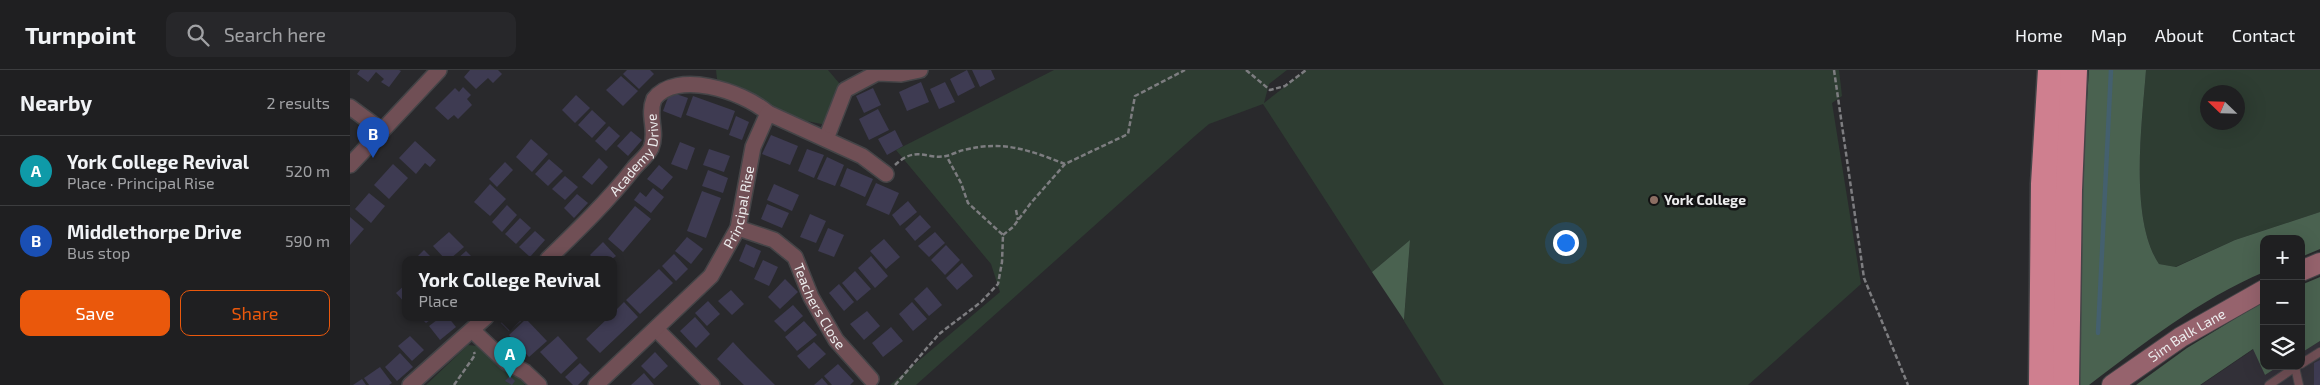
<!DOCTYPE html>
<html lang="en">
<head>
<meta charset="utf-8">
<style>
  body { margin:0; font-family:"Exo 2",sans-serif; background:#27272a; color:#f1f3f6 }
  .controls { position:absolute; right:15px; bottom:15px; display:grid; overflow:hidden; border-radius:10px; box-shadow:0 5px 20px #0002 }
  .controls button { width:45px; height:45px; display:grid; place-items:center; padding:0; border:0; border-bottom:1px solid #3c3d3f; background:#1f1f21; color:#f1f3f6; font:25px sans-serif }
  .compass { position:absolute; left:1850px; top:15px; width:45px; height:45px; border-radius:50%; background:#1f1f21; box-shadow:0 5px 20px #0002; rotate:293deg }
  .you { position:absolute; left:1215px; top:172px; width:18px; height:18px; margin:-12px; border:4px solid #fff; border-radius:50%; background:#1a73e8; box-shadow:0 0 0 8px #1a73e833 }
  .badge { display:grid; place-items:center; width:32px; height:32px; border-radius:50%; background:#ea580c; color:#fff; font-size:16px; font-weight:700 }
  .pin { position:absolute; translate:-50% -41px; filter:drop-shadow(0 1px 2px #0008) }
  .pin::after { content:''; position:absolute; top:26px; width:18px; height:15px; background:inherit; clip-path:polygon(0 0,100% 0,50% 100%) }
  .popup { position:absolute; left:52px; top:186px; width:215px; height:65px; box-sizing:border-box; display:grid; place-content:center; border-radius:10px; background:#1f1f21; filter:drop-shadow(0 1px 4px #0005); font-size:16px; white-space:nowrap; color:#a1a2a5 }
  .popup b { font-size:19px; color:#f1f3f6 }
  .popup::after { content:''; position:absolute; left:50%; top:100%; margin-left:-10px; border:10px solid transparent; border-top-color:#1f1f21 }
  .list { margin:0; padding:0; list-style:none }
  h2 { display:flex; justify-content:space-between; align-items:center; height:65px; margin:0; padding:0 20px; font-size:21px }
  h2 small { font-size:16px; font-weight:400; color:#a1a2a5 }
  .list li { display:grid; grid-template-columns:32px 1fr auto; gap:15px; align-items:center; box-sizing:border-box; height:70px; padding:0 20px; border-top:1px solid #3c3d3f }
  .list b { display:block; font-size:19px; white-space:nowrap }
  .list p { margin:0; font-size:16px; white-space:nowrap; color:#a1a2a5 }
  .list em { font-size:16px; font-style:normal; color:#a1a2a5 }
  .actions { display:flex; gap:10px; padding:15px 20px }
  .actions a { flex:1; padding:11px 0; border:1px solid #ea580c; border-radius:10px; text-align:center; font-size:18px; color:#ea580c }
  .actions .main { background:#ea580c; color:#fff }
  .icon { flex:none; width:28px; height:28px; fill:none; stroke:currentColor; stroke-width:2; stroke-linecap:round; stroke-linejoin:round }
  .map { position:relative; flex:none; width:1970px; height:315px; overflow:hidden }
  header { display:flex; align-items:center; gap:30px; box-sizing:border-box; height:70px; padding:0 25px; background:#1f1f21; border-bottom:1px solid #3c3d3f }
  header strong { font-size:24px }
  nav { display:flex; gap:28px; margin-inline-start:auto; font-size:18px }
  .search { width:350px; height:45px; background:#27272a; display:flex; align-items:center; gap:12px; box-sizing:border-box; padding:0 18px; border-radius:10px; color:#a1a2a5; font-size:19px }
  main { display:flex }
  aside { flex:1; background:#1f1f21 }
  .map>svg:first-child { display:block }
  .built { fill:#323038 }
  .green { fill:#2e3d32; fill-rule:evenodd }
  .forest { fill:#4a6250 }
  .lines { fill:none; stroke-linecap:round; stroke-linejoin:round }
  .stream { stroke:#44606e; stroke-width:4.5 }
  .building { fill:#3e3b52 }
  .lane-casing { stroke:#444447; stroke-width:10 }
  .street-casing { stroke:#444447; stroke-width:18 }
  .secondary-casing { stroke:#444447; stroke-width:22 }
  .highway-casing { stroke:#444447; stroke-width:29 }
  .path { stroke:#7d7d80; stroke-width:2.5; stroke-dasharray:5 2.5; stroke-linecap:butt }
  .lane { stroke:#704f55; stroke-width:8 }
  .street { stroke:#704f55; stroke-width:15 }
  .secondary { stroke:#96636d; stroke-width:20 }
  .highway { stroke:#cf7f8f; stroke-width:26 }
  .education-dot { fill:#8d6e63; stroke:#121213; stroke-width:2 }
  .labels { text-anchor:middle; stroke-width:5; stroke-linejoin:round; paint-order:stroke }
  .street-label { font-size:14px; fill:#ececed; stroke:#121213 }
  .poi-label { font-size:14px; font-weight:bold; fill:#ececed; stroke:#121213; text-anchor:start }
</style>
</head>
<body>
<header>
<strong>Turnpoint</strong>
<div class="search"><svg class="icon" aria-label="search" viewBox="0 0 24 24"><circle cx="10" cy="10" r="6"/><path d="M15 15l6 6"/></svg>Search here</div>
<nav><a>Home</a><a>Map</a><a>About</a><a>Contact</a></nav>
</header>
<main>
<aside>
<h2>Nearby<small>2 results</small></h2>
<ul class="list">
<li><span class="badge" style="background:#0f9aa8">A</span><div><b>York College Revival</b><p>Place · Principal Rise</p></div><em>520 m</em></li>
<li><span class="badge" style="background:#1a4fb4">B</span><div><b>Middlethorpe Drive</b><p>Bus stop</p></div><em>590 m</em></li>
</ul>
<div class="actions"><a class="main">Save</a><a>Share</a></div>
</aside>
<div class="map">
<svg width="1970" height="315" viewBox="0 0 1970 315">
  <rect width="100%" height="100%" fill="#29292c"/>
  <!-- built -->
  <polygon class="built" points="1970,271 1970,315 1851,315 1904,279 1915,305 1929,296 1951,296 1951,283"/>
  <!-- green -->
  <g class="green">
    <polygon points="366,0 478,0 495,20 481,56 418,43 400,27 367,9"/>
    <polygon points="704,0 937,0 919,14 914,33 956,0 1489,0 1492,26 1482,33 1511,214 1398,315 1094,315 1054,251 1060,170 1022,202 913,34 859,54 846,65 566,315 540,315 650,222 641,194 546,80"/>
    <path d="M1796 0H1970V142L1885 170 1825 197 1809 194C1779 149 1792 53 1796 0ZM1858 22H1888V52H1858Z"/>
    <polygon points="118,275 128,276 179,310 174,315 76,315"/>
  </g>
  <!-- forest -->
  <g class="forest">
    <path d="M1739 0H1796C1792 53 1779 149 1809 194L1826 197 1885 170 1970 142V179L1951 187V169H1914V202C1850 229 1793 274 1739 315H1730V138Z"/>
    <polygon points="1060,170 1054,250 1022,202"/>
    <polygon points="1970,207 1970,271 1951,283 1951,215"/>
    <polygon points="1914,231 1914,296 1929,296 1915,305 1903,279 1850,315 1786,315 1837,278"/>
  </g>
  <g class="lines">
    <!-- stream -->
    <polyline class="stream" points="1748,263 1761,0"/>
  </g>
  <!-- building -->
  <g class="building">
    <polygon points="10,0 49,0 51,1 39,17 31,12 34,9 26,2 18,12 7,4"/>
    <polygon points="120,0 148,0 152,4 143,13 138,8 126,19 114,7"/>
    <polygon points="277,0 300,0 304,4 289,19 273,4"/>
    <polygon points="617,0 625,17 608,26 600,9"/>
    <polygon points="622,0 641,0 645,9 630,17"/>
    <polygon points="271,6 288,21 273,36 256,20"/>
    <polygon points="571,12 579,32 557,41 549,22"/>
    <polygon points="595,12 605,32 589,39 580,19"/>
    <polygon points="113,17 121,25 117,29 122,35 108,49 104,45 98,50 85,38 105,18 109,22"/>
    <polygon points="523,18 531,35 514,43 506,26"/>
    <polygon points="320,22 338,28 331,48 313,41"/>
    <polygon points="226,25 240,38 225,53 212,40"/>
    <polygon points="343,26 385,41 378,60 336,45"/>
    <polygon points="528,39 539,60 519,70 509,49"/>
    <polygon points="242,40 256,53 242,68 228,55"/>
    <polygon points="386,46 399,52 392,70 379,65"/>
    <polygon points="259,56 270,66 256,81 245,71"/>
    <polygon points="545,60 553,76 537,85 528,69"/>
    <polygon points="281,61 292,70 278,86 267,76"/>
    <polygon points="421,65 448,76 440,95 412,84"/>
    <polygon points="181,69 198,84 182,102 166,87"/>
    <polygon points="65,71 86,90 80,97 75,93 66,104 49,88"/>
    <polygon points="330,72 345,78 337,100 321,94"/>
    <polygon points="359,79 380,86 374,102 353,95"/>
    <polygon points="457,79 474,85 464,108 448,101"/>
    <polygon points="477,87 494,95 485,116 467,109"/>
    <polygon points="249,88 258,97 242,115 232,107"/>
    <polygon points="199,89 213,101 198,116 185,104"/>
    <polygon points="155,92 163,100 147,117 139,109"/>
    <polygon points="43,94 58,108 39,129 24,115"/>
    <polygon points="309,95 323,107 312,120 297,109"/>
    <polygon points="497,98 523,109 515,127 490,116"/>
    <polygon points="358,100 378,108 373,123 352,116"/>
    <polygon points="215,106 228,117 215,130 202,119"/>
    <polygon points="526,113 549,123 539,145 516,135"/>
    <polygon points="140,114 156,129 140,146 124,132"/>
    <polygon points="424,114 449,125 442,141 417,130"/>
    <polygon points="303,118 314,127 301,143 284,130 290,122 296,127"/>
    <polygon points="352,121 371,128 356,168 337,161"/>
    <polygon points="19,123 35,136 21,153 5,139"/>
    <polygon points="227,124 238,133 224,148 214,138"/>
    <polygon points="558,131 567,142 550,156 542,145"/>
    <polygon points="417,134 439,143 432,158 411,149"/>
    <polygon points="157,135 167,145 152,162 142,152"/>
    <polygon points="285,136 301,149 273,182 258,169"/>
    <polygon points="460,144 476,151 466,173 450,167"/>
    <polygon points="570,145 581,157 565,171 555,159"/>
    <polygon points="0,147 14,159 0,175"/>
    <polygon points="170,148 181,158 166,174 155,164"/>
    <polygon points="478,158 494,165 484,187 468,181"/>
    <polygon points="185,161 195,170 180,187 169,177"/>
    <polygon points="99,162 114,177 100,189 95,189 83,176"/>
    <polygon points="585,162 595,173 579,187 568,176"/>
    <polygon points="337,167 353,179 341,194 325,181"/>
    <polygon points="534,169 550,187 536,199 520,181"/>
    <polygon points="253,172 266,186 262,189 244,189 240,185"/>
    <polygon points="396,174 411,181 404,198 389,191"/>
    <polygon points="596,175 610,190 595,205 581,190"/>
    <polygon points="74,180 83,189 65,189"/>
    <polygon points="116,181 124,189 107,189"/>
    <polygon points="324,184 338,199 326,211 312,196"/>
    <polygon points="521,186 538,206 525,218 508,198"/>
    <polygon points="413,190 428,197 419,216 404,209"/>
    <polygon points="612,193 623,206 607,220 596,208"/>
    <polygon points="309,199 323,213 290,244 276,230"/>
    <polygon points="505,201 521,219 507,231 492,213"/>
    <polygon points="435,209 448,222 430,239 418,227"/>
    <polygon points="56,214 56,234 46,223"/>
    <polygon points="489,214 504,232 494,241 479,223"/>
    <polygon points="577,217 592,235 579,246 564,229"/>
    <polygon points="381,220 394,234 382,245 368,231"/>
    <polygon points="358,231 370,244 357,256 345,243"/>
    <polygon points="274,232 288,247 250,283 236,269 259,247 264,247 264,242"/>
    <polygon points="562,232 577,249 563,261 549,244"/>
    <polygon points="443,235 453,246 435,262 424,251"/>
    <polygon points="517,241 530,256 514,270 500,254"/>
    <polygon points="70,247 84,247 76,253"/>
    <polygon points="91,247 98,247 106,257 90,270 79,256"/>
    <polygon points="157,247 176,247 159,261 151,253"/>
    <polygon points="345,247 360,264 346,278 330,261"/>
    <polygon points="176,249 197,271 179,287 159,265"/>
    <polygon points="454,251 467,265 447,281 435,267"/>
    <polygon points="541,257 553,271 533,287 522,273"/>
    <polygon points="60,266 74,280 62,291 48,276"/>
    <polygon points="208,266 228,288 211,304 190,282"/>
    <polygon points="383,272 397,287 425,315 394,315 367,289"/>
    <polygon points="464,272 476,284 459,299 447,286"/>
    <polygon points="305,282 318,296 304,309 291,296"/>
    <polygon points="50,283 63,297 47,311 35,297"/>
    <polygon points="1970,290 1970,315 1964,315 1964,293"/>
    <polygon points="230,293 240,303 228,315 223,315 215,307"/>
    <polygon points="488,294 504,311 500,315 482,315 474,306"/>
    <polygon points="30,297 42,313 39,315 19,315 14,308"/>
    <polygon points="294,303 304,315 281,315"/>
    <polygon points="160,306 165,311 162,315 155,311"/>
    <polygon points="472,308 478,315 464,315"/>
    <polygon points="12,309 16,315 3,315"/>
  </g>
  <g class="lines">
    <!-- lane casing -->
    <g class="lane-casing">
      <g id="lane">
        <polyline points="1951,294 1970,282"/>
        <polyline points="1945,297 1949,315"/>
        <polyline points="1919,315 1947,296"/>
      </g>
    </g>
    <!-- street casing -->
    <g class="street-casing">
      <g id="street">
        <polyline points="0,37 31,60"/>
        <polyline points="476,69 495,20 527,3 551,4 570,0"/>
        <polyline points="0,95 89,0"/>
        <path id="s1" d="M388 158 424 170 445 187 461 227 486 270 521 309"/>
        <path id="s2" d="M198 189C228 160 258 131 284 98 289 92 298 85 301 78 308 61 297 46 304 29 326 0 391 20 418 43"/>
        <polyline points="306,259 362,315"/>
        <polyline points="122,260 156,292 175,302 189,315"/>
        <polyline points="60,315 136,247"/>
        <path id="s3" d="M246 315 361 206 388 158 403 77 418 43 512 86 536 104"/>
      </g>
    </g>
    <!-- secondary casing -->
    <g class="secondary-casing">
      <g id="secondary">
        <polyline points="1951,201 1970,193"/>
        <path id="s4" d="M1762 315 1831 267 1914 220"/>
      </g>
    </g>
    <!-- highway casing -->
    <g class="highway-casing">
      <g id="highway">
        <polyline points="1692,315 1694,114 1701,0"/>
        <polyline points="1716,315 1719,120 1724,0"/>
      </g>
    </g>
    <!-- path -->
    <g class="path">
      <polyline points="896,0 920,20 935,16 956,0"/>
      <polyline points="1484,0 1514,208 1558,315"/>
      <path d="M545 95C566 75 577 90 596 86 602 85 608 81 614 80 653 70 679 80 715 94L778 64 785 26 835 0"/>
      <polyline points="666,140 668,150"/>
      <polyline points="653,165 663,157 680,134 715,94"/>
      <polyline points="104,315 125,285 124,282"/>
      <polyline points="545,315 589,264 631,232 648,214 652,192 653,165 618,133 611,113 597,87"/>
    </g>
    <!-- lane -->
    <use href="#lane" class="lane"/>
    <!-- street -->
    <use href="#street" class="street"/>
    <!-- secondary -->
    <use href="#secondary" class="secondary"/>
    <!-- highway -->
    <use href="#highway" class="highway"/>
  </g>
  <!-- markers -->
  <circle class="education-dot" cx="1304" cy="130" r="5"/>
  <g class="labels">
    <!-- street labels -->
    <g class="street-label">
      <text dy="5" stroke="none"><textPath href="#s2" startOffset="139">Academy Drive</textPath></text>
      <text dy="5" stroke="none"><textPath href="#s3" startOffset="234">Principal Rise</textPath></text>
      <text dy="5" stroke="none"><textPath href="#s1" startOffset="120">Teachers Close</textPath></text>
      <text dy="5" stroke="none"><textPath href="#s4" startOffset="90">Sim Balk Lane</textPath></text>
    </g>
    <!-- poi labels -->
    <g class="poi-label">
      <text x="1314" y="135">York College</text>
    </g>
  </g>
</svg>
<div class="controls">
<button>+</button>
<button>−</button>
<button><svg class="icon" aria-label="layers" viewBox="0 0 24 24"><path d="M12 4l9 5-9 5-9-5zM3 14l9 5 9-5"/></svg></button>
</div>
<svg class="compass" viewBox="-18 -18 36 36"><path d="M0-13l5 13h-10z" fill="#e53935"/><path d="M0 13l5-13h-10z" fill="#a1a2a5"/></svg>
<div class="you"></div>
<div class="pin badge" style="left:160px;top:308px;background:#0f9aa8">A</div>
<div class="popup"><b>York College Revival</b>Place</div>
<div class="pin badge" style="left:23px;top:88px;background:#1a4fb4">B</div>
</div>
</main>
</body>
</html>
